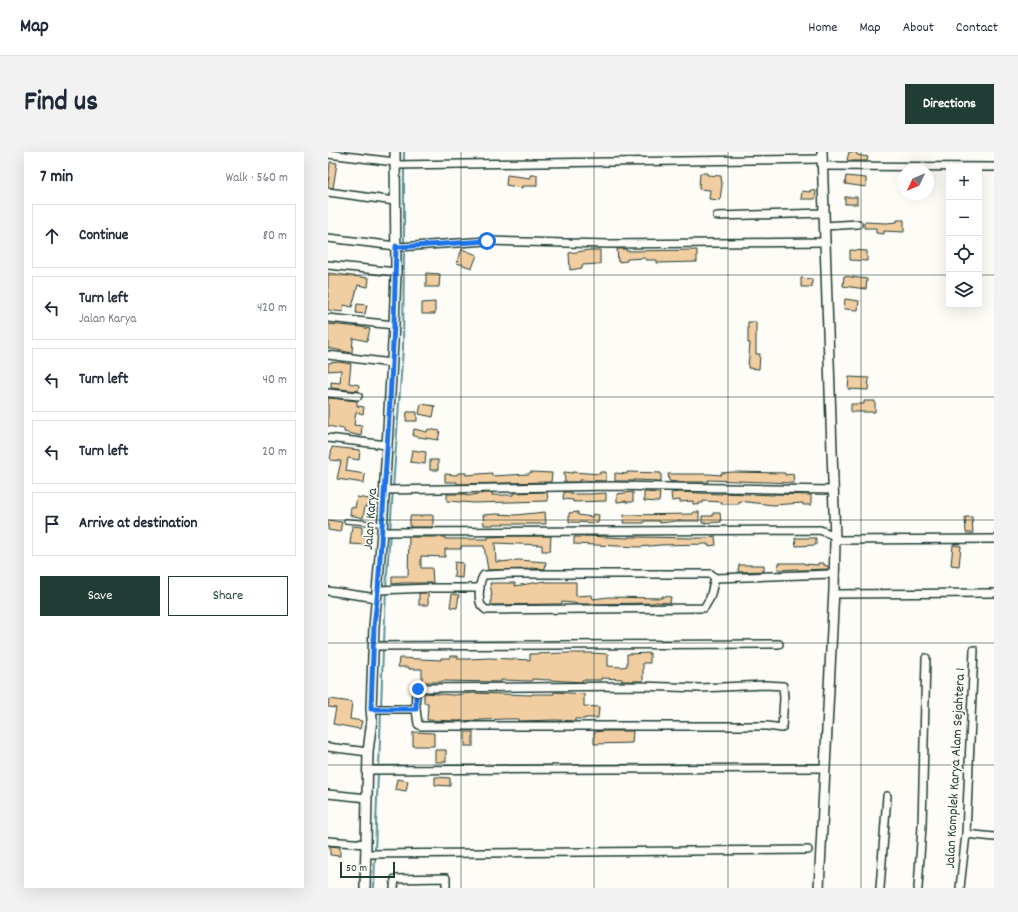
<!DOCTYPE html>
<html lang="en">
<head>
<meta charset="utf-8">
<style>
  body { margin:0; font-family:Dekko,sans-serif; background:#f2f2f3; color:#1f2937 }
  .controls { position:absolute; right:12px; top:12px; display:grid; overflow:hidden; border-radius:0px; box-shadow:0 4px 16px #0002 }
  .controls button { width:36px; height:36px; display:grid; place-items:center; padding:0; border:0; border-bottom:1px solid #e0e1e3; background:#fff; color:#1f2937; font:20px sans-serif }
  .compass { position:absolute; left:570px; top:12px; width:36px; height:36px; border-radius:50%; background:#fff; box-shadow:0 4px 16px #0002; rotate:226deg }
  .scale { position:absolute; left:12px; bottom:10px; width:55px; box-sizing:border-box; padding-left:4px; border:2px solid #1f3d34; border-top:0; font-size:11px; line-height:14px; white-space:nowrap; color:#1f3d34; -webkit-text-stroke:3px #fdfcf7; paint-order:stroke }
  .stop { position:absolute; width:12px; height:12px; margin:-9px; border:3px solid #1a73e8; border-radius:50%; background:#fff }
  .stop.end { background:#1a73e8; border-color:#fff; box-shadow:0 1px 4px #0008 }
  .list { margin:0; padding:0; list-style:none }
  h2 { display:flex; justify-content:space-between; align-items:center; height:52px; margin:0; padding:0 16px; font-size:17px }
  h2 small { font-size:13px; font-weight:400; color:#747a83 }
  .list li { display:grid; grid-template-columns:26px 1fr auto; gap:12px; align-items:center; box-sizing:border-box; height:64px; margin:0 8px 8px; padding:0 8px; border:1px solid #e0e1e3; border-radius:0px }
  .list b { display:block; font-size:15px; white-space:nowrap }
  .list p { margin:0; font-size:13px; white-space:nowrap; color:#747a83 }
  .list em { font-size:13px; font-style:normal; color:#747a83 }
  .actions { display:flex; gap:8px; padding:12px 16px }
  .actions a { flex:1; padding:9px 0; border:1px solid #1f3d34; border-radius:0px; text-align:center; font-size:14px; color:#1f3d34 }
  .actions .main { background:#1f3d34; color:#fff }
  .icon { flex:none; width:22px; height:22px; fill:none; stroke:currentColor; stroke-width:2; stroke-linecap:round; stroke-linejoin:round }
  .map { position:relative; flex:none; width:666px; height:736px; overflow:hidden; border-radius:0px }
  header { display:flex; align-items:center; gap:24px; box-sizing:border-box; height:56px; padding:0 20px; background:#fff; border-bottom:1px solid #e0e1e3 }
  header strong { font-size:19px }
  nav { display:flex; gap:22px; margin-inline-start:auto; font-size:14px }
  .intro { display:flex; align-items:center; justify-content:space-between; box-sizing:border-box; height:96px; padding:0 24px }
  h1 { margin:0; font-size:28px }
  .button { padding:10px 18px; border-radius:0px; background:#1f3d34; color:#fff; font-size:14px; font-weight:700 }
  main { display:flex; gap:24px; padding:0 24px }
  aside { flex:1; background:#fff; border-radius:0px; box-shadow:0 4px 16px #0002 }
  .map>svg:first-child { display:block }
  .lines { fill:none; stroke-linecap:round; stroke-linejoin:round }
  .stream { stroke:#579298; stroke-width:2 }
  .building { fill:#f1cda2; stroke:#1f3d34 }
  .service-casing { stroke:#1f3d34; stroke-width:6 }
  .minor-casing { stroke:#1f3d34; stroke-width:10 }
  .tertiary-casing { stroke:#1f3d34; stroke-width:12 }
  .service { stroke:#fdfcf7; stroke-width:3.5 }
  .minor { stroke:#fdfcf7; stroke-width:7 }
  .tertiary { stroke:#fdfcf7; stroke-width:9 }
  .route { stroke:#1a73e8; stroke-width:5 }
  .grid { fill:none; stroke:#1f3d34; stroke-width:1; stroke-opacity:0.55 }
  .labels { text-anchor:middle; stroke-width:3.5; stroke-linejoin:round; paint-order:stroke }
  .street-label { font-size:14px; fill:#1f3d34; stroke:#fdfcf7 }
</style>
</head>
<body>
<header>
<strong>Map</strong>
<nav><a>Home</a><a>Map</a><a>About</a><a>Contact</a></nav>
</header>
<div class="intro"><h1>Find us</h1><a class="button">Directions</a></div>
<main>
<aside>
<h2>7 min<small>Walk · 560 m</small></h2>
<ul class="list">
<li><svg class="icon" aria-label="ahead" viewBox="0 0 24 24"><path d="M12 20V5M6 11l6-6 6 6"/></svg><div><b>Continue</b></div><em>80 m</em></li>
<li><svg class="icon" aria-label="left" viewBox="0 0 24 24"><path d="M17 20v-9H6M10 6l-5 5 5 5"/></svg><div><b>Turn left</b><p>Jalan Karya</p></div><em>420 m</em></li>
<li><svg class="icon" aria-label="left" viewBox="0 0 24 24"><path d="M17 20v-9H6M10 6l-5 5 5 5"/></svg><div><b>Turn left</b></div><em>40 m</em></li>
<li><svg class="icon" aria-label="left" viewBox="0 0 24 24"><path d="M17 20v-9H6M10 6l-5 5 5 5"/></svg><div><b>Turn left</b></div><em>20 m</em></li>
<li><svg class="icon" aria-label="arrive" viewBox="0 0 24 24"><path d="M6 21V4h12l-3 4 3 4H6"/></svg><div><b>Arrive at destination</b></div></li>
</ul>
<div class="actions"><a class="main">Save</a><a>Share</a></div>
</aside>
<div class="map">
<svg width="666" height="736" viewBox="0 0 666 736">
  <rect width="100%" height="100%" fill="#fdfcf7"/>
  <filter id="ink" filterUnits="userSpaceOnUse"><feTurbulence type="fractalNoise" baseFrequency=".025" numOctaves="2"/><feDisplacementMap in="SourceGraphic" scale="8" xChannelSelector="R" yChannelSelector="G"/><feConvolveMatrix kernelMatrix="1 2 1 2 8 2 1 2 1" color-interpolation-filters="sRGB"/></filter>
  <g filter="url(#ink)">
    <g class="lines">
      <!-- stream -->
      <g class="stream">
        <polyline points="76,0 76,11"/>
        <polyline points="76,93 76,15"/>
        <polyline points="56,492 58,436 75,195 76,97"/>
        <polyline points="51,616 55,497"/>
        <polyline points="47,700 50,620"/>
        <polyline points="46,736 47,704"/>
      </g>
    </g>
    <!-- building -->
    <g class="building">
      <polygon points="521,0 526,0 529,1 529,3 540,5 539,9 523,9 519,8"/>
      <polygon points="2,10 9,11 5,36 0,35"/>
      <polygon points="372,21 379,21 379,23 393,24 394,33 392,48 381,47 382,38 371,37"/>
      <polygon points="179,23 202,26 202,23 209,23 209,34 194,34 194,36 178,33"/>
      <polygon points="518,24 538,26 538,35 517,32"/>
      <polygon points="482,38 488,39 487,47 473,47 474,39 482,40"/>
      <rect x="517" y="45" width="12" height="7"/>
      <polygon points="569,68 576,68 576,80 556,79 556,82 548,81 548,76 536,76 536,70 559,71 569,70"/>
      <polygon points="134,97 149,103 144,116 129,111"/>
      <polygon points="289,97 298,97 298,99 369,98 369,110 329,111 329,108 318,108 318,106 299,107 299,109 290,110"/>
      <polygon points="262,98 272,98 272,112 254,113 254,116 242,118 241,101"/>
      <polygon points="522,98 539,99 539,109 522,108"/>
      <polygon points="0,121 41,126 40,135 30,133 24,155 16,153 15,160 0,158"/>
      <polygon points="98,121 112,122 111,135 98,135"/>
      <polygon points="516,124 539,127 538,137 515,134"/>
      <polygon points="473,126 484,127 484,135 473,135"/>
      <polygon points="517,147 531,149 530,158 516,157"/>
      <polygon points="107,150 107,162 94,162 94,151"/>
      <polygon points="29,152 39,153 37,162 28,161"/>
      <polygon points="420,170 428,170 428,202 432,202 431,217 420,216 422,191 420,191"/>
      <polygon points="0,172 33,175 42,177 39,189 25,186 24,201 0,196"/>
      <polygon points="11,210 23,212 21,231 31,233 30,239 3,236 3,230 12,231 13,218 0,219 0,211"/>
      <polygon points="521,225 541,226 540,238 520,237"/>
      <polygon points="2,246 29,249 29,254 36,255 35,262 28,260 26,273 34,274 33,284 16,280 16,277 0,274 0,247"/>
      <polygon points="536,249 547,249 547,260 523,260 523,252 536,252"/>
      <polygon points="93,252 107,254 105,265 91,262"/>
      <polygon points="79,260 89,260 89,269 78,269"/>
      <polygon points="86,277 99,280 100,277 112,279 110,288 85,284"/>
      <polygon points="4,295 32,298 31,308 20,306 18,319 37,322 36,331 9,327 13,309 2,308"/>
      <polygon points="84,298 98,300 97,312 82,310"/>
      <rect x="102" y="308" width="8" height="10"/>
      <polygon points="202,320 224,321 223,330 129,332 129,330 117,330 117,322 129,323 130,321 138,321 138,323 164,321 164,324 201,322"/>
      <polygon points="236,320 245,321 245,320 272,322 272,320 278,320 278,329 252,328 252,330 237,330"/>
      <polygon points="299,320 333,321 333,329 306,328 306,329 287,329 287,321 299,322"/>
      <polygon points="405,320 457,321 457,323 465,322 466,331 380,328 380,330 349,330 341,329 340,322 381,322 393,323 393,321"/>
      <polygon points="219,340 220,349 146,351 119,349 119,342 138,342 138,344 157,341 164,341 164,343 185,343 185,341"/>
      <polygon points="236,340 243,340 243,342 261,342 278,341 278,349 245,350 245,348 235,347"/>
      <polygon points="305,340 305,350 298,350 298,349 289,350 289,342"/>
      <polygon points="316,340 332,341 331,350 316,349"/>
      <polygon points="351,340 394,342 394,341 446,343 446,342 483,343 483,353 475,353 475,351 445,353 411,349 411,352 393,352 394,350 375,349 375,351 371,351 371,353 365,352 365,349 352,350 352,348 344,349 343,341"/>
      <polygon points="29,345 41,347 40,355 37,354 35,366 22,363 23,355 27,356"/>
      <polygon points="217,360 218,372 165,372 165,373 156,373 155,363 168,362 188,363"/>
      <polygon points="250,360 250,363 264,365 265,362 271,363 270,371 241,370 241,361"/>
      <polygon points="365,360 371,360 371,369 348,369 332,371 331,369 316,369 316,371 295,371 296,363 365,362"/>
      <polygon points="385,361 392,361 393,370 374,371 374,364 385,364"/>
      <polygon points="94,363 105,363 105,375 82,375 82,364 94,364"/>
      <polygon points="637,365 644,365 645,381 638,381"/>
      <polygon points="0,368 14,370 12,380 0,378"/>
      <polygon points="24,374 34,375 34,385 40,385 39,393 22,392"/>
      <polygon points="181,384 223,384 222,399 214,399 214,393 167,391 168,410 173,409 173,410 190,408 218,410 217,417 202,416 202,417 160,418 156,394 133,394 133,397 117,397 117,405 93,404 93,416 104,416 105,431 74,431 64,432 64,424 80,424 81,385 117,385 117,387 160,387 160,385"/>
      <polygon points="258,384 300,386 300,385 311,385 365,386 379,386 387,384 388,393 380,394 380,392 332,393 311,395 246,392 246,385 258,385"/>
      <polygon points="467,386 488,386 488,393 468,394"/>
      <polygon points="625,393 633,394 631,414 623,413"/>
      <polygon points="127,410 135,411 134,426 126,425"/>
      <polygon points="451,411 476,411 476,412 490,413 490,411 496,411 496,413 500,414 500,417 474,418 470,418 470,417 450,418"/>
      <polygon points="411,413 436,413 436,419 410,420"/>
      <polygon points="217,429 217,430 248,430 248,444 264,443 265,447 280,445 334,446 334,444 343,445 342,451 327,450 326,451 256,452 234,450 234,452 226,452 163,453 163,444 164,444 162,431 187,431 187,434"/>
      <rect x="91" y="441" width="9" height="12"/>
      <polygon points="124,442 131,443 129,456 122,455"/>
      <polygon points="241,501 264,501 280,502 280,514 294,515 299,514 299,502 322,501 322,511 315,511 315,529 294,529 294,527 273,526 273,528 254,528 254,530 204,527 204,529 173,528 173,530 114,529 114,530 94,530 94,517 81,517 81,515 70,515 71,506 113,508 113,506 122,506 122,504 130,504 130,507 140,507 162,506 202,508 202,502"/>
      <polygon points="226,540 256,542 256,554 271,555 270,566 257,566 257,567 247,567 247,569 228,568 190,569 190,567 178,567 130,569 99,568 100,551 96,551 96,541 126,543 144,541 204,543 204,542 226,542"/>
      <polygon points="1,547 24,550 22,567 34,569 32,577 5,572 8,556 0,555"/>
      <polygon points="276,579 305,579 304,591 266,592 266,580"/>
      <polygon points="85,580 106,581 106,594 85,594"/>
      <rect x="137" y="580" width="8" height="14"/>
      <rect x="107" y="598" width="11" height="12"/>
      <polygon points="107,625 122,626 122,634 107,633"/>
      <polygon points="69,627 80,629 78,639 67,637"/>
      <polygon points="2,694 12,695 12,704 2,703"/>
    </g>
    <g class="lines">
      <!-- service casing -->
      <g class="service-casing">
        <polyline id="service" points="18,369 53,372"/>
      </g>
      <!-- minor casing -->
      <g class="minor-casing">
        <g id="minor">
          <polyline points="0,2 67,10"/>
          <polyline points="67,13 494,7"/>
          <polyline points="495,14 666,15"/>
          <polyline points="0,40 67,49"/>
          <polyline points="389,64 496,61"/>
          <polyline points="496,74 530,72"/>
          <polyline points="0,86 68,94 71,95 159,89 281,92 497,90"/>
          <polyline points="0,113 68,120"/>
          <polyline points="0,166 66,173"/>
          <polyline points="0,203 63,211"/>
          <polyline points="0,241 30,244"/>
          <polyline points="0,286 59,293"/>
          <polyline points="56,338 283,334 505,338"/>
          <polyline points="54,380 492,378 507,384"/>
          <polyline points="507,388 666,387"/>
          <path d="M180 422H383L387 426 382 446 376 456 158 458C156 456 154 455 153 453 150 447 151 428 156 423Z"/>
          <polyline points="387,426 506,422"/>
          <polyline points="50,438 103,436 152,436"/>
          <polyline points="0,439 49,446"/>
          <polyline points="506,442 666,441"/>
          <polyline points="45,494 451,492"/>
          <path d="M437 533 455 534 456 546 454 576 439 574H93L90 572C89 564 85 543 90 537L94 536 311 534 373 536Z"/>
          <polyline points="43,557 88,557"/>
          <polyline points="0,595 40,600"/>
          <polyline points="39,618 497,616"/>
          <polyline points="0,642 39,646"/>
          <polyline points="638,682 666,685"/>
          <polyline points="0,689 38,692"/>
          <polyline points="38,702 480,698"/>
          <polyline points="66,736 67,727 118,726 118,736"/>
          <polyline points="552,736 559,644"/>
          <polyline points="590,736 594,674 598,506"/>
          <polyline points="632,736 638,682 646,498"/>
        </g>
      </g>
      <!-- tertiary casing -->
      <g class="tertiary-casing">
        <g id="tertiary">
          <polyline points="37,736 40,600 44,567 43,557 46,475 54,380 66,173 68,120 67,0"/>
          <polyline points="491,736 506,437 507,388 494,0"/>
        </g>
      </g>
      <!-- service -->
      <use href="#service" class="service"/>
      <!-- minor -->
      <use href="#minor" class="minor"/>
      <!-- tertiary -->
      <use href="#tertiary" class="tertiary"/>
    </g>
  </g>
  <g class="lines" filter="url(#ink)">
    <!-- route -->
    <polyline class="route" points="90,537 88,540 88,557 43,557 46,475 50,438 62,249 66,173 68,94 71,95 159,89"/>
  </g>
  <!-- grid -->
  <path class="grid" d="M133 0V736M266 0V736M400 0V736M533 0V736M0 123H621M651 123H666M0 245H666M0 368H666M0 491H666M0 613H666"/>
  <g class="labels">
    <!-- street labels -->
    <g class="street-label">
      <text transform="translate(41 367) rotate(-86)" y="5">Jalan Karya</text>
      <text transform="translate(626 616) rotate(-87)" y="5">Jalan Komplek Karya Alam Sejahtera 1</text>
    </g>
  </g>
</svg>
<div class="controls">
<button>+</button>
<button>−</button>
<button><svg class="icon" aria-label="locate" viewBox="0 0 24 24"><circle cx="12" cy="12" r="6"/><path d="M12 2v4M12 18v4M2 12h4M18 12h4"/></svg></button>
<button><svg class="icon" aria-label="layers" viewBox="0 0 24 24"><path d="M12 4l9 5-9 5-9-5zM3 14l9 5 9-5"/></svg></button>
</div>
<svg class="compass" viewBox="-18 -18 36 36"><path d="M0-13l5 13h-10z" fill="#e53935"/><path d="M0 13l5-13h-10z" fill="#747a83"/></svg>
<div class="scale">50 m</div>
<div class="stop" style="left:159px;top:89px"></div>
<div class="stop end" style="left:90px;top:537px"></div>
</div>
</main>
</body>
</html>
